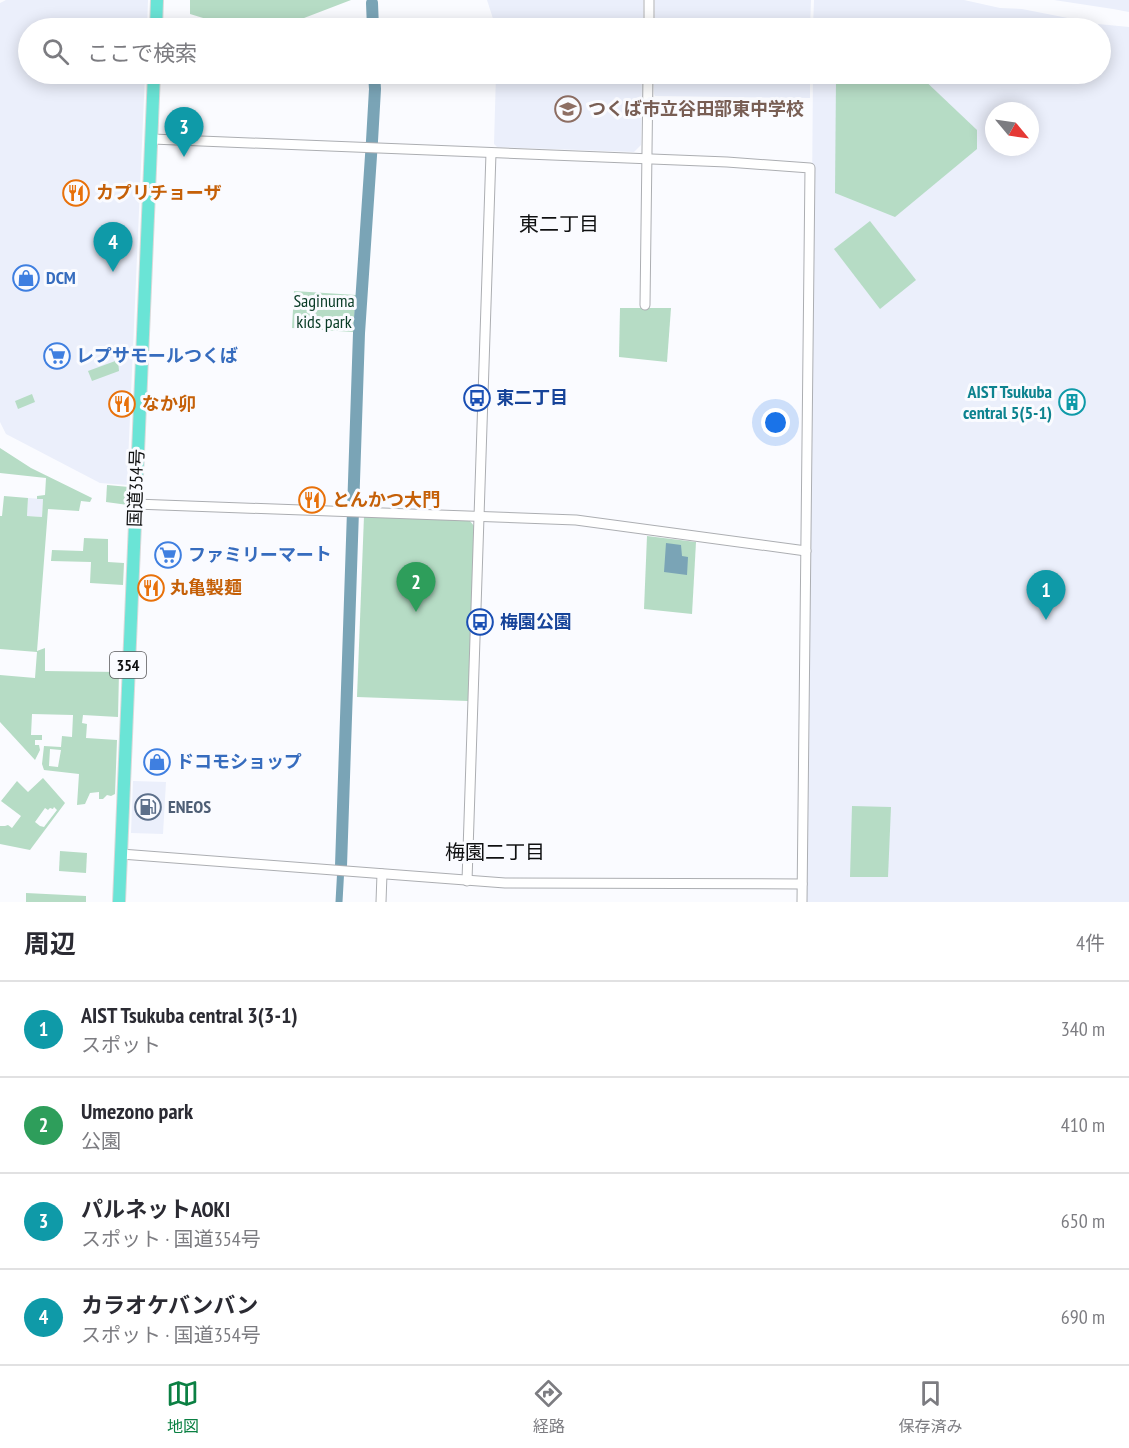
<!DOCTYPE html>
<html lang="ja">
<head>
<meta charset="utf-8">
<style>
  body { margin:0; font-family:"PT Sans Narrow","Noto Sans JP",sans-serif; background:#f2f2f3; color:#2b2b33 }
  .compass { position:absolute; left:985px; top:102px; width:54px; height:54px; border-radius:50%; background:#fff; box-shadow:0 3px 15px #0003; rotate:119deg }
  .you { position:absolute; left:776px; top:423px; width:21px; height:21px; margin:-15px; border:4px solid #fff; border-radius:50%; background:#1a73e8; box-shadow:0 0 0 9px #1a73e833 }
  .badge { display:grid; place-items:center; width:39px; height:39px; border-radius:50%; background:#0b8043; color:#fff; font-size:20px; font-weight:700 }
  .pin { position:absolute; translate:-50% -50px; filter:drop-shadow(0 2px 3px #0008) }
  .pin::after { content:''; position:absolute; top:32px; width:21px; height:18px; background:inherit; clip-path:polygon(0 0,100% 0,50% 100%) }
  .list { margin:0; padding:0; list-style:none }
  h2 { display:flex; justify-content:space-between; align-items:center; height:78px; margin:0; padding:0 24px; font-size:26px }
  h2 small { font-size:20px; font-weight:400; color:#7c7c81 }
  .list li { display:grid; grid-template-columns:39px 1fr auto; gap:18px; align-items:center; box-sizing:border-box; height:96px; padding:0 24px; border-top:2px solid #e1e1e2 }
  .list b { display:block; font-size:22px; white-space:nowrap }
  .list p { margin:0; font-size:20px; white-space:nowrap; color:#7c7c81 }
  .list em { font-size:20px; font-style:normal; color:#7c7c81 }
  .icon { flex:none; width:33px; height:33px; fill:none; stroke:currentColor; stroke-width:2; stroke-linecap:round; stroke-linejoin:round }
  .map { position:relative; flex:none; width:1129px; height:902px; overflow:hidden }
  .search { position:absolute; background:#fff; box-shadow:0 3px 15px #0003; left:18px; right:18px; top:18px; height:66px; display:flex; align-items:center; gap:15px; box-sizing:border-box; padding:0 21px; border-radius:33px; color:#7c7c81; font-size:22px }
  .sheet { height:462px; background:#fff }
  nav { display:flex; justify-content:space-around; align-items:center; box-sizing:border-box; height:84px; border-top:2px solid #e1e1e2; background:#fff; font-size:16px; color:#7c7c81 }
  nav a { display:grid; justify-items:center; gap:3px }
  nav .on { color:#0b8043 }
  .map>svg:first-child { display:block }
  .built { fill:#ebeffb; fill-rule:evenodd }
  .green { fill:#b6dcc5; fill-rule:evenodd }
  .water { fill:#7aa4b6 }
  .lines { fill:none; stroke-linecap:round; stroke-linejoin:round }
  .canal { stroke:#7aa4b6; stroke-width:7 }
  .river { stroke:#7aa4b6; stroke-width:12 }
  .tertiary-casing { stroke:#acaeb2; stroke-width:11 }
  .trunk-casing { stroke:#d9d9d9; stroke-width:14 }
  .tertiary { stroke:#fff; stroke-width:9 }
  .trunk { stroke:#6ae4d6; stroke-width:12 }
  .labels { text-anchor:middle; stroke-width:6; stroke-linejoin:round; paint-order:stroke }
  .shield { fill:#fafbff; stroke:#565658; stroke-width:1.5 }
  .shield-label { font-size:16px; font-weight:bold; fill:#0f1011 }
  .education-label { font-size:18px; font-weight:bold; fill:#785e54; stroke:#fafbff; text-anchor:start }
  .food-label { font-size:18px; font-weight:bold; fill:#c56008; stroke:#fafbff; text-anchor:start }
  .shop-label { font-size:18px; font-weight:bold; fill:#366cbe; stroke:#fafbff; text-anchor:start }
  .park-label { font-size:18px; fill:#083b25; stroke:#fafbff }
  .culture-label { font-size:18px; font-weight:bold; fill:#0d838f; stroke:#fafbff; text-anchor:end }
  .transit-label { font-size:18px; font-weight:bold; fill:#164399; stroke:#fafbff; text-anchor:start }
  .street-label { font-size:18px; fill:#0f1011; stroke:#fafbff }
  .service-label { font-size:18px; font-weight:bold; fill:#4e5e75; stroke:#fafbff; text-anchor:start }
  .neighbourhood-label { font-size:20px; fill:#0f1011; stroke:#fafbff }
</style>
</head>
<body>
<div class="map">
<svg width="1129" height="902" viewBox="0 0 1129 902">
  <rect width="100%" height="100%" fill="#fafbff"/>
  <!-- built -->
  <g class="built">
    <polygon points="6,0 148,0 147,28 28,28 28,74 145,74 127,485 100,483 6,434 0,422 0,3"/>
    <polygon points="487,0 643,0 643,28 496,28"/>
    <polygon points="655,0 811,0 810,28 655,28"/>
    <path d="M814 0H964L1000 8 1022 9 1098 24 1129 27V902H806L813 74H1100V28H813ZM994 111H1030V147H994Z"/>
    <polygon points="1054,0 1129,0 1129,12 1113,9"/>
    <polygon points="496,74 642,74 641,145 634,152 497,147 494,144"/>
    <polygon points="654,74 810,74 810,98 655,96 654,94"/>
    <polygon points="28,498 43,499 42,517 27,516"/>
    <polygon points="133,781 166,782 163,834 131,833"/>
  </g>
  <!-- green -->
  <g class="green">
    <polygon points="190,0 351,0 278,28 229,28 213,21 190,14"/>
    <polygon points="919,75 977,130 977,149 895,217 835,193 836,78"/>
    <polygon points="870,221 916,280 880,309 834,249"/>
    <polygon points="294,291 356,295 353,332 292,328"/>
    <polygon points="620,308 671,308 667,362 619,357"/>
    <polygon points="118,360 119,371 92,381 88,371"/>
    <polygon points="32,394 35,402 18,409 15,401"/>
    <path d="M0 448 31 468 92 498 90 502 81 501 79 511 48 509 37 651 45 648V671L119 672 118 717 83 715 82 723 87 724 86 738 117 740 115 794 111 796 107 795 103 799H99V792L90 793 85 804 77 805 79 774 44 770 42 764 44 746 61 747 62 736 72 737 73 715 32 714 31 735H42V740H35V745H39L40 750 35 760 0 722V675L35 678 37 652 0 649V516H2L4 496 28 498 27 516 42 517 43 499H37V496L45 495 46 478 0 473ZM50 749 61 750 58 767 49 766Z"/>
    <polygon points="107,485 129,487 128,505 106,502"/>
    <polygon points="364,516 469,520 475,527 468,701 357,697"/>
    <polygon points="647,536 696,542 692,614 644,609"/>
    <polygon points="84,538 108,539 108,562 124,563 123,585 90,583 91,562 51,561 52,550 83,551"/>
    <path d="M43 778 65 803 30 850 0 844V826H5L8 825 12 828 21 816 1 801 17 781 28 792ZM54 807 57 810 44 827 40 826 35 822 45 808 48 810 50 808 53 809Z"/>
    <polygon points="852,806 891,807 888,877 850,877"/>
    <polygon points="60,851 87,853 86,873 59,871"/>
    <polygon points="26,893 86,896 86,902 26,902"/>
  </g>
  <!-- water -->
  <polygon class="water" points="666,543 681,545 682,556 688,557 687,575 664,572"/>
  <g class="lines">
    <!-- canal -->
    <polyline class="canal" points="339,902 341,866"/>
    <!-- river -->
    <g class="river">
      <polyline points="372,3 373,28"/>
      <polyline points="341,866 359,333 372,141 375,89 374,74"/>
    </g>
    <!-- tertiary casing -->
    <g class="tertiary-casing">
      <g id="tertiary">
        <polyline points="649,28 649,0"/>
        <polyline points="152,139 727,162 810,168 802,902"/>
        <polyline points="645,305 648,74"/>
        <polyline points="135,504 576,520 806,551"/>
        <polyline points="121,854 505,883 802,884"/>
        <polyline points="467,881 491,153"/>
        <polyline points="381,902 382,874"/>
      </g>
    </g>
    <!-- trunk casing -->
    <g class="trunk-casing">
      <g id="trunk">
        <polyline points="156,28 157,0"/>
        <polyline points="119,902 154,74"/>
      </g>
    </g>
    <!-- tertiary -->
    <use href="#tertiary" class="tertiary"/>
    <!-- trunk -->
    <use href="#trunk" class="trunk"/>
  </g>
  <!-- icons -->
  <defs>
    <g id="school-ring" transform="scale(1.35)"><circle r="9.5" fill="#fafbff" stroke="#8d6e63" stroke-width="1.5"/><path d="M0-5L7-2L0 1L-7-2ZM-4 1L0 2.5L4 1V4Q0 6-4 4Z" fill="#8d6e63"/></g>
    <g id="restaurant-ring" transform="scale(1.35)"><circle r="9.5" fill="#fafbff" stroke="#e8710a" stroke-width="1.5"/><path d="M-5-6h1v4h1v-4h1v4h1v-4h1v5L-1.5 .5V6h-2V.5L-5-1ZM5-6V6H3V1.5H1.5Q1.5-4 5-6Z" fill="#e8710a"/></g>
    <g id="shop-ring" transform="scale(1.35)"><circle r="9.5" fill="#fafbff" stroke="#3f7fe0" stroke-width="1.5"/><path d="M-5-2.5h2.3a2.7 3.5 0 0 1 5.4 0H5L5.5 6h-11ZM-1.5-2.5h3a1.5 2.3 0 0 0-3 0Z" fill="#3f7fe0"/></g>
    <g id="supermarket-ring" transform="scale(1.35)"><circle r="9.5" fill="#fafbff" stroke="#3f7fe0" stroke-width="1.5"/><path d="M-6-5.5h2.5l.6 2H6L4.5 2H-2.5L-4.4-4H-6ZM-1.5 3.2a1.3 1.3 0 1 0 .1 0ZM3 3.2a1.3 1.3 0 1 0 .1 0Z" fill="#3f7fe0"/></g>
    <g id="bus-ring" transform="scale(1.35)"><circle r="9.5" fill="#fafbff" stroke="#1a4fb4" stroke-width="1.5"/><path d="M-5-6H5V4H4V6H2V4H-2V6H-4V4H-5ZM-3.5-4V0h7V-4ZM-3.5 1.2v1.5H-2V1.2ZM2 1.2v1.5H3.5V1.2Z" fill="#1a4fb4"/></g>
    <g id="building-ring" transform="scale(1.35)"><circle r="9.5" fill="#fafbff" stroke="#0f9aa8" stroke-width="1.5"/><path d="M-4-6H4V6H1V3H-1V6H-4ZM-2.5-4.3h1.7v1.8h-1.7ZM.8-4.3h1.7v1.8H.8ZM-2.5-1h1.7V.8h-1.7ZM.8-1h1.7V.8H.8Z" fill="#0f9aa8"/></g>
    <g id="fuel-ring" transform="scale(1.35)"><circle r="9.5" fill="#fafbff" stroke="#5c6f8a" stroke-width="1.5"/><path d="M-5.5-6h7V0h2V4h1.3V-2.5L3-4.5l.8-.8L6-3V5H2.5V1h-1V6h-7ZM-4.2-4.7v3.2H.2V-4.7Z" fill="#5c6f8a"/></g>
  </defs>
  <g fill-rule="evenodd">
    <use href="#school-ring" x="568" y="109"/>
    <use href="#restaurant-ring" x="76" y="193"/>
    <use href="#shop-ring" x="26" y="278"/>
    <use href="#supermarket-ring" x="57" y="356"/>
    <use href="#bus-ring" x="477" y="398"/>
    <use href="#building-ring" x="1072" y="402"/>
    <use href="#restaurant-ring" x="122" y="404"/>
    <use href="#restaurant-ring" x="312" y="500"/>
    <use href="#supermarket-ring" x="168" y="555"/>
    <use href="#restaurant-ring" x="151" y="588"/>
    <use href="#bus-ring" x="480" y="622"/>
    <use href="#shop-ring" x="157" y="762"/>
    <use href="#fuel-ring" x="148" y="807"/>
  </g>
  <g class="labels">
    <!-- shield labels -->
    <rect class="shield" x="110" y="652" width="36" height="26" rx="4.5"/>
    <g class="shield-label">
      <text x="128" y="671">354</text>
    </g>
    <!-- education labels -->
    <g class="education-label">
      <text x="588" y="115">つくば市立谷田部東中学校</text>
    </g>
    <!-- food labels -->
    <g class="food-label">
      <text x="96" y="199">カプリチョーザ</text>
      <text x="142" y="410">なか卯</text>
      <text x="332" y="506">とんかつ大門</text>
      <text x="170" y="594">丸亀製麺</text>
    </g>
    <!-- shop labels -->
    <g class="shop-label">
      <text x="46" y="284">DCM</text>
      <text x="76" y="362">レプサモールつくば</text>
      <text x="188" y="561">ファミリーマート</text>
      <text x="176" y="768">ドコモショップ</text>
    </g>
    <!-- park labels -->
    <g class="park-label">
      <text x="324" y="307">Saginuma<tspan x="324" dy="21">kids park</tspan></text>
    </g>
    <!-- culture labels -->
    <g class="culture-label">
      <text x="1052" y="398">AIST Tsukuba<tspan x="1052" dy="21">central 5(5-1)</tspan></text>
    </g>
    <!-- transit labels -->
    <g class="transit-label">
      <text x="496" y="404">東二丁目</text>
      <text x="500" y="628">梅園公園</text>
    </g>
    <!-- street labels -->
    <g class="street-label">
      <text transform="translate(136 488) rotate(-88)" y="6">国道354号</text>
    </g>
    <!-- service labels -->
    <g class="service-label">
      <text x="168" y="813">ENEOS</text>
    </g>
    <!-- neighbourhood labels -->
    <g class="neighbourhood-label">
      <text x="559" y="231">東二丁目</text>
      <text x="495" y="859">梅園二丁目</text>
    </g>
  </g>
</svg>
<svg class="compass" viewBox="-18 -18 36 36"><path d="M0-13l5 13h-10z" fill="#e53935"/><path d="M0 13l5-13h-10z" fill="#7c7c81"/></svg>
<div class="you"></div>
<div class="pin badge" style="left:1046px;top:620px;background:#0f9aa8">1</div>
<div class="pin badge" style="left:416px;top:612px;background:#2e9e5b">2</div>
<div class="pin badge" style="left:184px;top:157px;background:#0f9aa8">3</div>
<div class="pin badge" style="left:113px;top:272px;background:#0f9aa8">4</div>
<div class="search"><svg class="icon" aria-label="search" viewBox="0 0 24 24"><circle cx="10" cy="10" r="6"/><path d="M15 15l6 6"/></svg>ここで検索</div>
</div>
<section class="sheet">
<h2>周辺<small>4件</small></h2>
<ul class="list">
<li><span class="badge" style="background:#0f9aa8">1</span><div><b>AIST Tsukuba central 3(3-1)</b><p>スポット</p></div><em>340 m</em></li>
<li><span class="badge" style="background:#2e9e5b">2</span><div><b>Umezono park</b><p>公園</p></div><em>410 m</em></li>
<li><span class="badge" style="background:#0f9aa8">3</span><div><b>パルネットAOKI</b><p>スポット · 国道354号</p></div><em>650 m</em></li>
<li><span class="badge" style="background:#0f9aa8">4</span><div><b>カラオケバンバン</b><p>スポット · 国道354号</p></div><em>690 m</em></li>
</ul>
</section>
<nav>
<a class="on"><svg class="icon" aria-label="map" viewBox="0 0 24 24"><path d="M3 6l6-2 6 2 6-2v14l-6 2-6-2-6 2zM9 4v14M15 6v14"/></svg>地図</a>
<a><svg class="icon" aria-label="directions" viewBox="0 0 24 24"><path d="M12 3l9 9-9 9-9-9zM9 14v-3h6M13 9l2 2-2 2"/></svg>経路</a>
<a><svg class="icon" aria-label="saved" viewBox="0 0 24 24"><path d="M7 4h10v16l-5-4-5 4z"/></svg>保存済み</a>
</nav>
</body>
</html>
